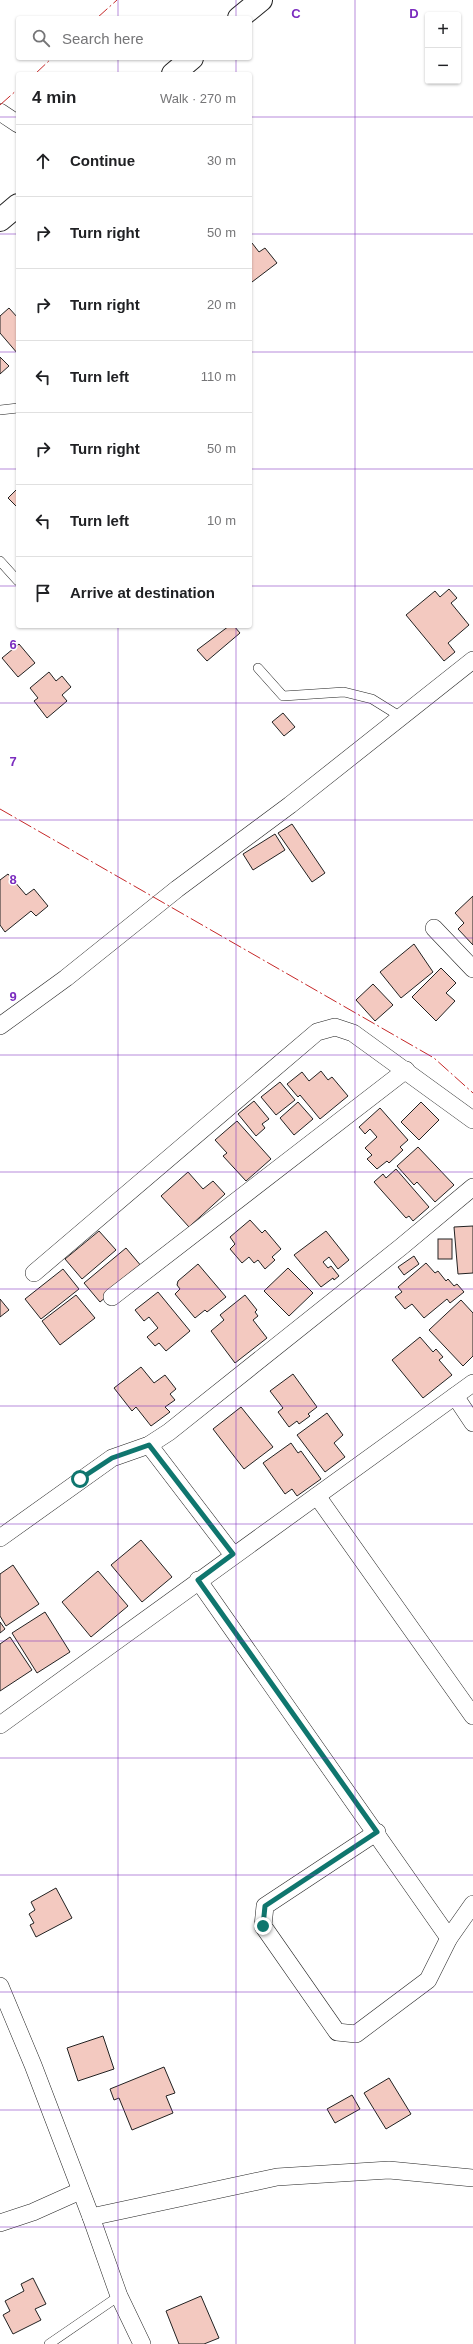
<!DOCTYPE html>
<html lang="en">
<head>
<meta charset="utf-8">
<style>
  body { margin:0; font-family:Helvetica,sans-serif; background:#f6f6f6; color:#202124 }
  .controls { position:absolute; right:12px; top:12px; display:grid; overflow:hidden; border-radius:4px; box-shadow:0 1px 3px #0004 }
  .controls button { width:36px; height:36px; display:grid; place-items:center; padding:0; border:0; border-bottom:1px solid #e0e0e0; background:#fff; color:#202124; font:20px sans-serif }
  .stop { position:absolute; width:12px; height:12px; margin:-9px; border:3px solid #0f766e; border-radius:50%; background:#fff }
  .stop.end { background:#0f766e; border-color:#fff; box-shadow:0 1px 4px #0008 }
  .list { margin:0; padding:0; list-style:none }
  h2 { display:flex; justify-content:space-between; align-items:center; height:52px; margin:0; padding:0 16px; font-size:17px }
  h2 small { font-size:13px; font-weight:400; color:#757577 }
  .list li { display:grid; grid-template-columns:26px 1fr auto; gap:12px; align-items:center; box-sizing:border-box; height:72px; padding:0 16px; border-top:1px solid #e0e0e0 }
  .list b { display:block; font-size:15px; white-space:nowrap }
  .list em { font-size:13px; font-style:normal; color:#757577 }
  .icon { flex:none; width:22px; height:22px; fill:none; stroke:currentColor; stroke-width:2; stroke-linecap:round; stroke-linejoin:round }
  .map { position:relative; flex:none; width:473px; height:2344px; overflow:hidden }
  .search { position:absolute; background:#fff; box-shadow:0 1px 3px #0004; left:16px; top:16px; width:236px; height:44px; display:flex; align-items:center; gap:10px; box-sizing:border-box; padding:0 14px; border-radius:4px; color:#757577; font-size:15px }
  .panel { position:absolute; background:#fff; box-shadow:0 1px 3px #0004; left:16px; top:72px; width:236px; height:556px; border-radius:4px }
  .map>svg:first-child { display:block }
  .building { fill:#f3c9c0; stroke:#222 }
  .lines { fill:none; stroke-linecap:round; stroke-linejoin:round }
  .lane-casing { stroke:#222; stroke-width:10 }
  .street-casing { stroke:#222; stroke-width:18 }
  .primary-casing { stroke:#222; stroke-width:24 }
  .lane { stroke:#fff; stroke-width:9 }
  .street { stroke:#fff; stroke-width:17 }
  .primary { stroke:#fff; stroke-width:22 }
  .power { stroke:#c62828; stroke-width:1; stroke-dasharray:14 3 2 3; stroke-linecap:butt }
  .route { stroke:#0f766e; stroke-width:5 }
  .grid { fill:none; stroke:#7b2cbf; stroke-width:1; stroke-opacity:0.55 }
  .grid-label { font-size:13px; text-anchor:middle; font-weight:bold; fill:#7b2cbf; stroke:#fff; stroke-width:3; stroke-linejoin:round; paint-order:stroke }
</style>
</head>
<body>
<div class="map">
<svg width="473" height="2344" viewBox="0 0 473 2344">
  <rect width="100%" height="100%" fill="#fff"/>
  <!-- building -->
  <g class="building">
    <polygon points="252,243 259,252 265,248 277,263 252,282 250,279 250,245"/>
    <polygon points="9,308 18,318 18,354 0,333 0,316"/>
    <polygon points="0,357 9,366 0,374"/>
    <polygon points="18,488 18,508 8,498"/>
    <polygon points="449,589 457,598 451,603 469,625 448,643 455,652 444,661 406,615 435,591 440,597"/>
    <polygon points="229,626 234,626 240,633 207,661 197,650"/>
    <polygon points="19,644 35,663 18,677 2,658"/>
    <polygon points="49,672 56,681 62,676 71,687 62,695 67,701 47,718 34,701 38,698 30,688"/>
    <polygon points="283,713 295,727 284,736 272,722"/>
    <polygon points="292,824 325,873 312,882 278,833"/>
    <polygon points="275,834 285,850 253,870 243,854"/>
    <polygon points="8,874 26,895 34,889 48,906 36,916 31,911 5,932 0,925 0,880"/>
    <polygon points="473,896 473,945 458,929 464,923 455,913"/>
    <polygon points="414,944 433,972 401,998 380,972"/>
    <polygon points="441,968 456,983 446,993 455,1001 436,1021 412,997"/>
    <polygon points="373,984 393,1005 375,1021 356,1000"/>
    <polygon points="321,1071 328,1080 332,1077 348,1096 320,1119 300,1095 298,1097 287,1084 302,1072 309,1081"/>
    <polygon points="280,1082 295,1100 276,1115 261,1097"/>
    <polygon points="254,1101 269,1119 262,1124 265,1128 256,1136 238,1114"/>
    <polygon points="298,1102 313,1119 294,1135 280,1118"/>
    <polygon points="421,1102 439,1120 419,1140 401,1122"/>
    <polygon points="380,1108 408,1140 400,1147 403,1150 389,1163 387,1161 377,1169 367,1159 372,1155 365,1148 377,1137 370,1129 365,1134 359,1127"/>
    <polygon points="237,1121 271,1159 246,1181 223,1156 227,1153 215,1140"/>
    <polygon points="418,1147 454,1185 435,1202 417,1182 414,1185 397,1166"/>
    <polygon points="396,1169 429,1207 413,1221 409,1216 406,1218 374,1182 383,1174 386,1178"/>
    <polygon points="188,1172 203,1189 213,1181 225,1194 189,1227 161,1196"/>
    <polygon points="250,1220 262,1233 265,1230 281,1249 272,1257 275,1260 265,1269 258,1260 254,1263 249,1257 242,1263 230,1249 235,1244 230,1237"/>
    <polygon points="473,1226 473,1273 458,1274 454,1227"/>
    <polygon points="99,1231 116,1250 82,1279 65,1259"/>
    <polygon points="326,1231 349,1260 338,1269 329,1257 323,1262 328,1268 331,1266 339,1276 334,1280 333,1278 321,1287 294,1255"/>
    <rect x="438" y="1239" width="14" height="20"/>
    <polygon points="126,1248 142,1267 100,1302 84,1283"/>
    <polygon points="414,1256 419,1264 404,1275 398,1267"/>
    <polygon points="426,1263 435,1273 438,1271 446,1281 448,1279 454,1286 457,1284 464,1292 450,1303 447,1299 424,1318 412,1304 405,1309 395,1297 402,1292 398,1287"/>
    <polygon points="198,1264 226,1297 207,1312 205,1310 195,1318 175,1294 180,1289 177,1285 178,1281"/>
    <polygon points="288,1268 313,1293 289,1316 264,1291"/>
    <polygon points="63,1269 79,1289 41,1319 25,1299"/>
    <polygon points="158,1292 190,1331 166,1351 159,1343 155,1346 147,1337 158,1328 149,1317 144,1321 135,1310"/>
    <polygon points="76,1295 95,1318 60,1345 42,1321"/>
    <polygon points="245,1295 257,1310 255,1312 258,1316 253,1320 267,1338 235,1363 211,1331 224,1320 220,1315"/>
    <polygon points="0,1299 9,1310 0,1317"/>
    <polygon points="461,1300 473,1313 473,1356 463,1366 429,1330"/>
    <polygon points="420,1337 433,1352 436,1349 443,1357 439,1360 452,1375 423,1398 392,1360"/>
    <polygon points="141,1367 154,1383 165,1375 176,1389 170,1394 175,1400 165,1407 170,1412 151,1426 136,1407 132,1411 114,1388"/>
    <polygon points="293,1374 317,1407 308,1414 310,1416 299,1424 297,1421 289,1427 278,1412 283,1408 270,1391"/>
    <polygon points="241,1407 273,1447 244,1469 213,1429"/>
    <polygon points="327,1413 343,1435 334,1443 345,1457 325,1472 297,1435"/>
    <polygon points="291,1443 298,1453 301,1451 321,1479 297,1496 292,1489 285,1494 263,1463"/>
    <polygon points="141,1540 172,1577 142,1602 111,1565"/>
    <polygon points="13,1565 39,1604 6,1626 0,1616 0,1574"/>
    <polygon points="98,1571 128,1606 91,1637 62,1602"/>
    <polygon points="45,1612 70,1652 37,1673 12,1633"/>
    <polygon points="0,1622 5,1629 0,1633"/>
    <polygon points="10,1637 32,1670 0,1691 0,1644"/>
    <polygon points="56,1888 72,1918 36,1937 30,1925 34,1923 29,1914 35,1910 31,1902"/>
    <polygon points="103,2036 114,2069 78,2081 67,2048"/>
    <polygon points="164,2067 175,2093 166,2096 173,2113 132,2130 119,2098 114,2100 110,2089"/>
    <polygon points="389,2078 411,2114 386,2129 364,2093"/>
    <polygon points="352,2095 360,2109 335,2123 327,2109"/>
    <polygon points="33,2278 46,2304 35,2309 41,2320 13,2334 3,2315 10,2311 5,2301 24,2291 21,2284"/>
    <polygon points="201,2296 219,2338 204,2344 179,2344 166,2311"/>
  </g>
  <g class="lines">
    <!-- lane casing -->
    <g class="lane-casing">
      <g id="lane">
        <polyline points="0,410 18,408"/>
        <polyline points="0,561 18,581"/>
        <polyline points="258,668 283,696 344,692 372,699 401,717"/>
        <polyline points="49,2344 119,2296"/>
      </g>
    </g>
    <!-- street casing -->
    <g class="street-casing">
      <g id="street">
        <polyline points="0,112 18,124"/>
        <polyline points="434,928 473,969"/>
        <polyline points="0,1026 66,978 177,889 290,805 473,660"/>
        <polyline points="34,1273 317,1032 335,1027 353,1033 473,1120"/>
        <polyline points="112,1297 406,1070"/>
        <polyline points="455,1396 473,1423"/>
        <polyline points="149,1445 233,1555"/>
        <polyline points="317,1496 473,1716"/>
        <polyline points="0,1538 112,1458 149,1445 169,1432 401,1247 473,1187"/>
        <polyline points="198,1580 449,1938"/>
        <polyline points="0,1725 473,1383"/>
        <polyline points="377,1832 265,1906 263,1926 337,2032 356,2034 428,1980 449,1938 473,1904"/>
        <polyline points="0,1986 33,2065 91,2217 119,2296 142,2344"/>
        <polyline points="91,2217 277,2177 389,2170 473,2178"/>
        <polyline points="0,2223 33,2212 80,2191"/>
      </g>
    </g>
    <!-- primary casing -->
    <g class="primary-casing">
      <g id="primary">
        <polyline points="239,18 261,0"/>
        <polyline points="173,74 192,58"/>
        <polyline points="0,220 18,205"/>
      </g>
    </g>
    <!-- lane -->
    <use href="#lane" class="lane"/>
    <!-- street -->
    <use href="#street" class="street"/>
    <!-- primary -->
    <use href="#primary" class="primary"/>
    <!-- power -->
    <g class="power">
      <polyline points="97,18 117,0"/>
      <polyline points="35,74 52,58"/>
      <polyline points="0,105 18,89"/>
      <polyline points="0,809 434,1058 473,1093"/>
    </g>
  </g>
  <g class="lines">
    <!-- route -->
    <polyline class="route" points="80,1479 112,1458 149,1445 233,1554 198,1580 377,1832 265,1906 263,1926"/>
  </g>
  <!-- grid -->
  <path class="grid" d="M118 0V18M236 0V18M355 0V2344M118 58V74M236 58V74M0 117H18M250 117H473M0 234H18M250 234H473M0 352H18M250 352H473M0 469H18M250 469H473M0 586H18M250 586H473M118 626V2344M236 626V2344M0 703H473M0 820H473M0 938H473M0 1055H473M0 1172H473M0 1289H473M0 1406H473M0 1524H473M0 1641H473M0 1758H473M0 1875H473M0 1992H473M0 2110H473M0 2227H473"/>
  <g class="grid-label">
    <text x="296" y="18">C</text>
    <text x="414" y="18">D</text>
    <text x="13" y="649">6</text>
    <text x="13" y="766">7</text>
    <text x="13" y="884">8</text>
    <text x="13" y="1001">9</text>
  </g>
</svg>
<div class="controls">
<button>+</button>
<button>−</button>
</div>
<div class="stop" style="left:80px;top:1479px"></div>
<div class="stop end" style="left:263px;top:1926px"></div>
<div class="search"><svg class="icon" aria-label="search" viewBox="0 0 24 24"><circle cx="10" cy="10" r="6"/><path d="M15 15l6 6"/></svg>Search here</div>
<section class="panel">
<h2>4 min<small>Walk · 270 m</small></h2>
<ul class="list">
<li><svg class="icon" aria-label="ahead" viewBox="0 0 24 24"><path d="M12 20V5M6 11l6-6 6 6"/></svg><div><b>Continue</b></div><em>30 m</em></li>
<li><svg class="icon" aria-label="right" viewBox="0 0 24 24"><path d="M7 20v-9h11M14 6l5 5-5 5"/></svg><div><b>Turn right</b></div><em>50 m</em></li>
<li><svg class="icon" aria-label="right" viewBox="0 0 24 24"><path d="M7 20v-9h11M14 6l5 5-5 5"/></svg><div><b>Turn right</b></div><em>20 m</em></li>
<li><svg class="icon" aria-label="left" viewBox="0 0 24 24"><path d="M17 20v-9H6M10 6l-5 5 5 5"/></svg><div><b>Turn left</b></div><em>110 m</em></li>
<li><svg class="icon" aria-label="right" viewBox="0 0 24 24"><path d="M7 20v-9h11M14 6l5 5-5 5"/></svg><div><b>Turn right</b></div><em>50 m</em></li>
<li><svg class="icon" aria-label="left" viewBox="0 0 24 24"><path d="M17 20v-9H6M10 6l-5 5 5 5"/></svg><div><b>Turn left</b></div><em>10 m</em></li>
<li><svg class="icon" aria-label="arrive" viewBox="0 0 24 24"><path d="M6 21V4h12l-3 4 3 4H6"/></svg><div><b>Arrive at destination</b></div></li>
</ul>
</section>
</div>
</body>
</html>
